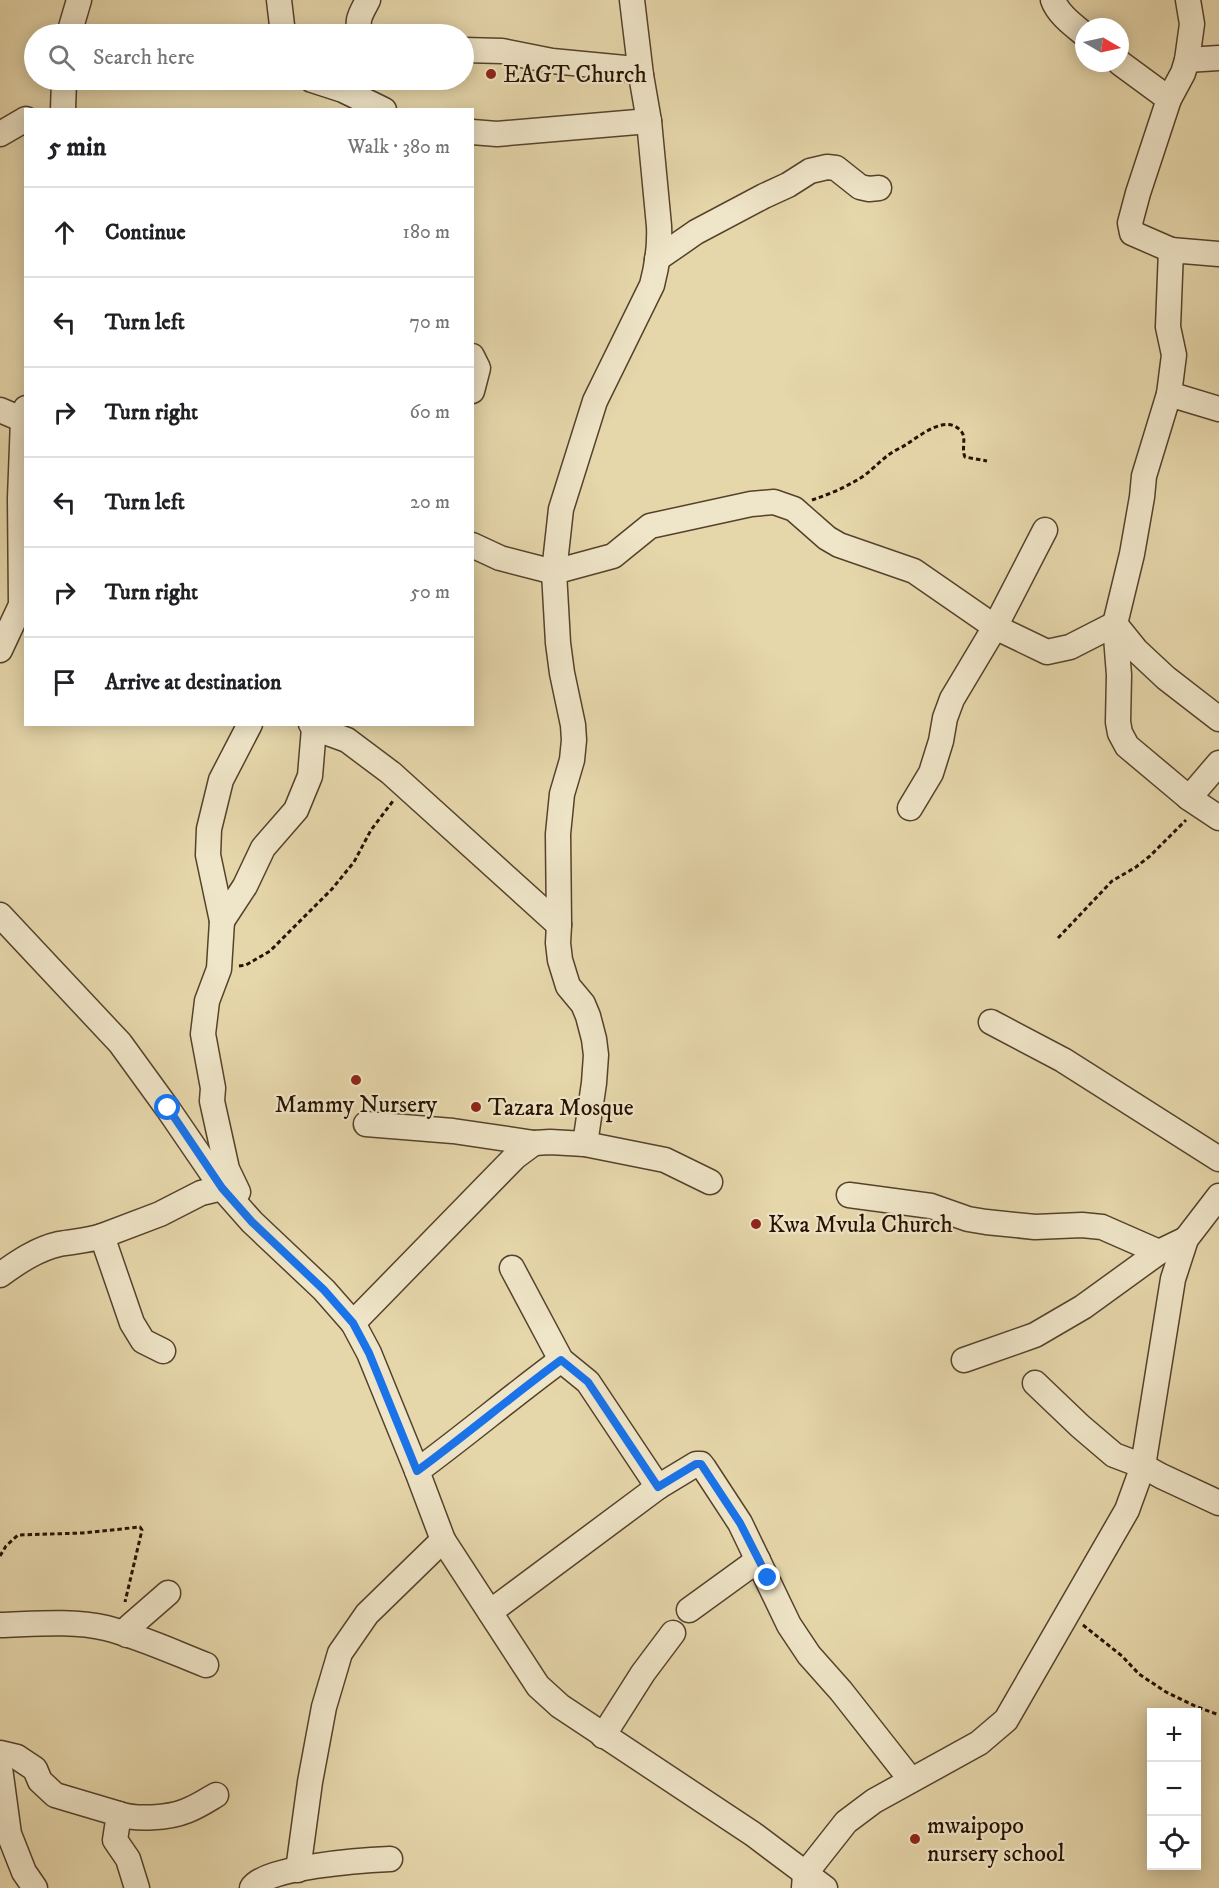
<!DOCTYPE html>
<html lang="en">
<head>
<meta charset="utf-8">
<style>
  body { margin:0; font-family:"IM FELL DW Pica",serif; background:#f6f6f6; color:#202124 }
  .controls { position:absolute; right:18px; bottom:18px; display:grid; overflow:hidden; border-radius:0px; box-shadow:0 3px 15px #0003 }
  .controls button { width:54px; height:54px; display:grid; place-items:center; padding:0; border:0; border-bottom:2px solid #e0e0e0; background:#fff; color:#202124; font:30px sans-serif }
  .compass { position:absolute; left:1075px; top:18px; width:54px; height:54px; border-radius:50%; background:#fff; box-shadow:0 3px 15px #0003; rotate:99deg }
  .stop { position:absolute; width:18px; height:18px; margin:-14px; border:4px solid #1a73e8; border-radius:50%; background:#fff }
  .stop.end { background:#1a73e8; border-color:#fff; box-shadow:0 2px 6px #0008 }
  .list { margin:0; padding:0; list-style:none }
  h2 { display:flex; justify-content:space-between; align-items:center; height:78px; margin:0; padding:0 24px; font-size:26px }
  h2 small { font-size:20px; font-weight:400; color:#757577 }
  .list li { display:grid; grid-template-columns:39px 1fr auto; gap:18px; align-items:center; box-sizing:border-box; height:90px; padding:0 24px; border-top:2px solid #e0e0e0 }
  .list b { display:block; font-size:22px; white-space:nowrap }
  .list em { font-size:20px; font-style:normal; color:#757577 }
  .icon { flex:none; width:33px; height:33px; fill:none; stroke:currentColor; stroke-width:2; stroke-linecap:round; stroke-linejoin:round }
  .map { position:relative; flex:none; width:1219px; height:1888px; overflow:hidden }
  .search { position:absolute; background:#fff; box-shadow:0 3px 15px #0003; left:24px; top:24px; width:450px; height:66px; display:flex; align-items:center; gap:15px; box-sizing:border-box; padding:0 21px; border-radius:33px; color:#757577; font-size:22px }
  .panel { position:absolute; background:#fff; box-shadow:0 3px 15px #0003; left:24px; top:108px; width:450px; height:618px; border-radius:0px }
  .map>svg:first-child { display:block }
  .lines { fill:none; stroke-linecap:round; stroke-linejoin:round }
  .minor-casing { stroke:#55422b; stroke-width:27 }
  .path { stroke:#251100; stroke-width:3; stroke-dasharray:4.5 3; stroke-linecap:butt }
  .minor { stroke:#efe5c8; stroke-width:24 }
  .route { stroke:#1a73e8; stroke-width:8 }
  .poi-dot { fill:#8f2418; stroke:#efe5c8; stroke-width:2 }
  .labels { text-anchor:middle; stroke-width:4.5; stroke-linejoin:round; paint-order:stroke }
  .poi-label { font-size:24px; fill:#251100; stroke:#efe5c8; text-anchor:start }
</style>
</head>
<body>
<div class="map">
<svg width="1219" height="1888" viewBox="0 0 1219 1888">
  <rect width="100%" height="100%" fill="#e6d7ab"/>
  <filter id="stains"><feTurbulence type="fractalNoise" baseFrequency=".00333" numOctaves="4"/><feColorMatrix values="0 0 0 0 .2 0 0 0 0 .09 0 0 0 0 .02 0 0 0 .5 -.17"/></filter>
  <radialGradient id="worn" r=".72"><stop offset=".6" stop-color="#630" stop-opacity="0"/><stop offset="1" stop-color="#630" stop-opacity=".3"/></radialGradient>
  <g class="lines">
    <!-- minor casing -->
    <g class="minor-casing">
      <g id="minor">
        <polyline points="279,0 283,34"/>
        <path d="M1053 0C1058 14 1073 25 1084 34"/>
        <polyline points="69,34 79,0"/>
        <path d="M362 34C354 22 362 12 368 0"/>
        <polyline points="464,50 502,51 552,61 625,68 641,75"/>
        <polyline points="1187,60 1219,58"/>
        <polyline points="1120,63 1169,99"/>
        <polyline points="312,80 343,90 384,110"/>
        <polyline points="63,110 64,80"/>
        <polyline points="472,132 497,134 649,121"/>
        <polyline points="0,134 26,119"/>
        <polyline points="1171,250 1132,233 1130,223 1138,193 1169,99 1183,73 1187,60 1192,24 1188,0"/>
        <polyline points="1219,254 1171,250 1168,327 1174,355 1169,394 1144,476 1142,497 1132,554 1115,624 1136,650 1166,678 1219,719"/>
        <polyline points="657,259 696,232 764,196 788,185 810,171 827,167 836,168 860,187 869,189 879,188"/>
        <polyline points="472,356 478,368 472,391"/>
        <polyline points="1169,394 1219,409"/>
        <polyline points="0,410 26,421"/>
        <polyline points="472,545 500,558 554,572 613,556 650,526 751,504 774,502 794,509 827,538 839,545 914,571 995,627 1047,652 1070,647 1115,624 1119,675 1118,722 1120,733 1127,746 1189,798 1219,763"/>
        <polyline points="0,650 21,605 20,498 23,420 26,408"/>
        <polyline points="314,728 347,740 391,773 559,925"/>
        <polyline points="1189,798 1219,818"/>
        <polyline points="910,808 931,773 941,741 945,718 952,699 995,627 1045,530"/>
        <polyline points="0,915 120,1043 168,1109 222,1188 252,1222 324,1290 353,1323 369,1353 417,1471 443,1540 538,1686 560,1706 753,1834 825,1888"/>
        <polyline points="222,921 245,886 263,848 296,810 310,776 314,728 311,724"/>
        <polyline points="991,1022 1063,1060 1219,1159"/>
        <polyline points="366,1124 453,1131 534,1143 550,1142 585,1144 665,1160 710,1182"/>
        <path d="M585 1144 594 1083 596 1055 594 1039 588 1016 583 1004 568 986 560 960 558 943 559 925 558 834 562 794 572 760 574 740 573 725 562 673 558 643 554 572 561 509 595 401 652 285C657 266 660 246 659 226L649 121 641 75 632 0"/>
        <polyline points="238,1192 227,1169 212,1101 213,1088 203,1034 207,1001 219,969 222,921 208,855 209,829 221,780 250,724"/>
        <polyline points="849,1195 931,1206 968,1219 986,1222 1035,1227 1082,1225 1102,1227 1159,1252 1186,1239"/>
        <polyline points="102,1236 132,1323 143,1341 163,1351"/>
        <polyline points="512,1268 561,1360 588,1382 658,1487 696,1464 701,1464 704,1468 740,1523 789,1625 809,1655 841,1691 911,1780"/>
        <path d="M0 1275C18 1262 37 1249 59 1244 74 1241 88 1241 102 1236L160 1214 201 1193 222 1188"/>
        <polyline points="353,1323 515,1157 534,1143"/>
        <polyline points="964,1360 1035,1335 1083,1307 1159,1252"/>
        <polyline points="1035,1383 1080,1426 1114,1455 1143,1466 1161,1476 1219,1503"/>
        <path d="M417 1471C466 1435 512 1396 561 1360"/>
        <polyline points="689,1610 758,1560"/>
        <polyline points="490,1612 658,1487"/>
        <path d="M0 1625C34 1624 72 1620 106 1628 141 1637 173 1652 206 1665"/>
        <polyline points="127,1635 129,1627 168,1593"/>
        <polyline points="603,1736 643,1673 673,1633"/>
        <polyline points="0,1753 17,1757 35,1769 40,1781 55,1795 119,1814 115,1840 128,1859 137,1888"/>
        <polyline points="0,1768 9,1834 24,1872 35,1888"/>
        <path d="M119 1814C136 1820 169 1818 186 1811 197 1807 206 1801 216 1795"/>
        <polyline points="298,1870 310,1782 324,1707 340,1653 367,1614 443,1540"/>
        <path d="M252 1888C264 1867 364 1860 390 1859"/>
        <polyline points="804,1888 805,1874 846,1822 874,1801 979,1743 1006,1720 1127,1510 1143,1466 1173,1279 1186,1239 1219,1196"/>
      </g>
    </g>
    <!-- path -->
    <g class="path">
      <path d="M812 500C827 495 844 488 859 479 869 473 877 464 887 456 893 451 901 448 907 444 921 435 946 414 961 431 967 438 961 449 965 457L987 461"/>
      <polyline points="1058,938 1112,881 1136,867 1150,856 1186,820"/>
      <polyline points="239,966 246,965 270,951 332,889 354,862 371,830 393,801"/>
      <polyline points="0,1556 6,1546 18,1535 83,1533 140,1527 142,1530 125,1602"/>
      <polyline points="1083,1625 1122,1656 1139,1674 1166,1692 1195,1706 1219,1715"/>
    </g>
    <!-- minor -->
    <use href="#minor" class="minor"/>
  </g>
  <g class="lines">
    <!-- route -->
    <path class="route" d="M168 1108 222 1188 252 1222 324 1290 353 1323 369 1353 417 1471C466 1435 512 1396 561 1360L588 1382 658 1487 696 1464H701L740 1523 768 1578"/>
  </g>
  <!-- markers -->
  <g class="poi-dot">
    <circle cx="491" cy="74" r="6"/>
    <circle cx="356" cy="1080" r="6"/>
    <circle cx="476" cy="1107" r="6"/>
    <circle cx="756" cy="1224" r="6"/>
    <circle cx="915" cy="1839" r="6"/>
  </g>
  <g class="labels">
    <!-- poi labels -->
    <g class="poi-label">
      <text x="503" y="82">EAGT Church</text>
      <text x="356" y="1112" text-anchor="middle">Mammy Nursery</text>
      <text x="488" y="1115">Tazara Mosque</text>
      <text x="768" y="1232">Kwa Mvula Church</text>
      <text x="927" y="1833">mwaipopo<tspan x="927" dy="28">nursery school</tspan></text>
    </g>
  </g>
  <rect width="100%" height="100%" filter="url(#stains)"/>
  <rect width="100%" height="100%" fill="url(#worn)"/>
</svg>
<div class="controls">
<button>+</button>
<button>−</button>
<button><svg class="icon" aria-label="locate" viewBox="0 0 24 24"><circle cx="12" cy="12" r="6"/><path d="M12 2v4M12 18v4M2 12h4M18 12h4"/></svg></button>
</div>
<svg class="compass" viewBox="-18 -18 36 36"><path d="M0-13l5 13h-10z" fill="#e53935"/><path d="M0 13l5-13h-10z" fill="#757577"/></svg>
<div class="stop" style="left:168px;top:1108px"></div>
<div class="stop end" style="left:768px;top:1578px"></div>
<div class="search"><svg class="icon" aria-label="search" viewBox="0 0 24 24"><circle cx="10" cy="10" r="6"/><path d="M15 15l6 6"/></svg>Search here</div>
<section class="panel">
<h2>5 min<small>Walk · 380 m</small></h2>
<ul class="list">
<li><svg class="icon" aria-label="ahead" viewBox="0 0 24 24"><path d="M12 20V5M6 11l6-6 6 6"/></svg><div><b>Continue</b></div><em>180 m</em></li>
<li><svg class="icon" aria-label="left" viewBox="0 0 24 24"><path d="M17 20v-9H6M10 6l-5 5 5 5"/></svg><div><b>Turn left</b></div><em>70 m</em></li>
<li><svg class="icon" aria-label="right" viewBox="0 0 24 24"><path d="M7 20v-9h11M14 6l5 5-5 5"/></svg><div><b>Turn right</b></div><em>60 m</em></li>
<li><svg class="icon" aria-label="left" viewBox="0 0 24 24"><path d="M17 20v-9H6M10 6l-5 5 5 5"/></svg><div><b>Turn left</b></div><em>20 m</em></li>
<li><svg class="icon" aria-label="right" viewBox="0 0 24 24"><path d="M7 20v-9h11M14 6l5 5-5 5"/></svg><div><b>Turn right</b></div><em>50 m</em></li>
<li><svg class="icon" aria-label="arrive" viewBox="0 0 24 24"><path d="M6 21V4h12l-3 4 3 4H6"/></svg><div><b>Arrive at destination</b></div></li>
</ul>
</section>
</div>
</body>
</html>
